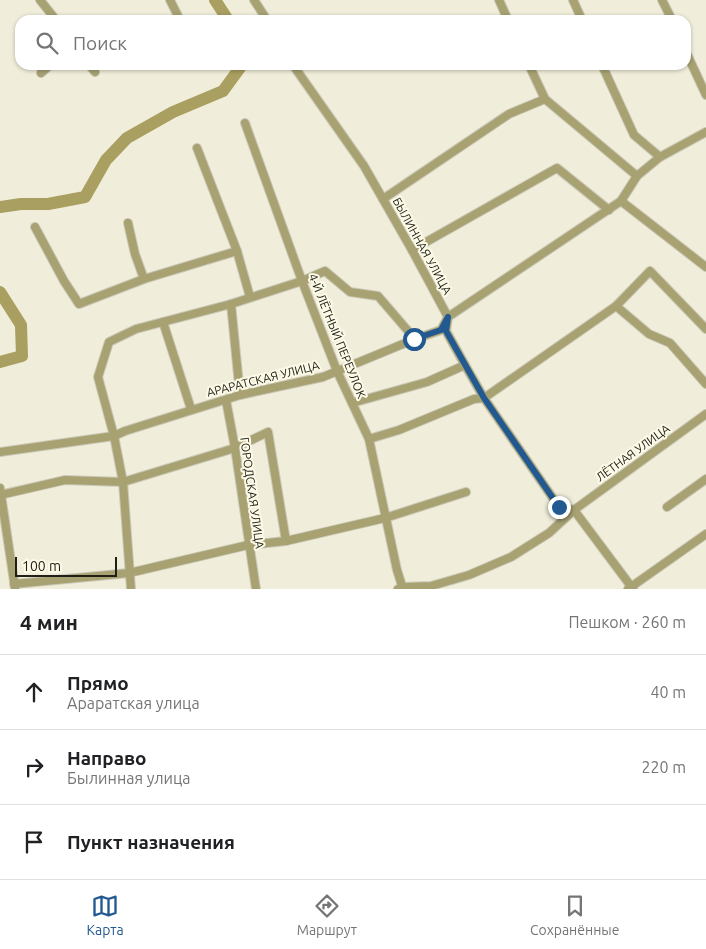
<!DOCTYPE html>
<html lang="ru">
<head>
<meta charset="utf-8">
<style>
  body { margin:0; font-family:Ubuntu,sans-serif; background:#f2f2f2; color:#202124 }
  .scale { position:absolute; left:15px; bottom:12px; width:102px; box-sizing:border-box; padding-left:5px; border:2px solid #1f1e17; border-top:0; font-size:14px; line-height:18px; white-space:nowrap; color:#1f1e17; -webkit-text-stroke:4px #fdfbe7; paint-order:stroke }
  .stop { position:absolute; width:15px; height:15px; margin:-11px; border:4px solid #225991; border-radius:50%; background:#fff }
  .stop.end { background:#225991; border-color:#fff; box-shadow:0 1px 5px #0008 }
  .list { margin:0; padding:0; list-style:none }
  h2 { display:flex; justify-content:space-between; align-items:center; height:65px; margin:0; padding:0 20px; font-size:21px }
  h2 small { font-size:16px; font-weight:400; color:#757577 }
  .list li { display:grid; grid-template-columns:32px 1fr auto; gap:15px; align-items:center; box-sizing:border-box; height:75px; padding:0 20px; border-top:1px solid #e0e0e0 }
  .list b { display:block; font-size:19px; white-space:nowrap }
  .list p { margin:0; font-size:16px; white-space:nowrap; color:#757577 }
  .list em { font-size:16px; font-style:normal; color:#757577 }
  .icon { flex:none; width:28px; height:28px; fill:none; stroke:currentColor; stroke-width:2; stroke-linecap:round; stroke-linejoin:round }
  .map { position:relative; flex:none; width:706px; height:589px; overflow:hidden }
  .search { position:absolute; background:#fff; box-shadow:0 1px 4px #0004; left:15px; right:15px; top:15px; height:55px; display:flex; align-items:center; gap:12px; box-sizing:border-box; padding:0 18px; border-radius:15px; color:#757577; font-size:19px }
  .sheet { height:290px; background:#fff }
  nav { display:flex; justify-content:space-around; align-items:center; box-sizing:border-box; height:70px; border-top:1px solid #e0e0e0; background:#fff; font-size:14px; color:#757577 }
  nav a { display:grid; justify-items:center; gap:2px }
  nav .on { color:#225991 }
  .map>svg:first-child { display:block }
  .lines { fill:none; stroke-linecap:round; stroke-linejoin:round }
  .river { stroke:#a89f60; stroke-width:12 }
  .street-casing { stroke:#cac8b7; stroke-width:10 }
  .street { stroke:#a8a273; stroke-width:8 }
  .route { stroke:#225991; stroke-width:6 }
  .labels { text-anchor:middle; stroke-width:4; stroke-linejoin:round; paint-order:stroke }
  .street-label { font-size:12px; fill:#1f1e17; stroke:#fdfbe7 }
</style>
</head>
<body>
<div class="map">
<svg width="706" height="589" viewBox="0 0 706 589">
  <rect width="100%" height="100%" fill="#f0edda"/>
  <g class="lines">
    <!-- river -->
    <g class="river">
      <polyline points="215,0 228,20"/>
      <polyline points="0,207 21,204 48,204 85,197 106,160 127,138 173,112 223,91 242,65"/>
      <polyline points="0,292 21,325 22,356 0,362"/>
    </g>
    <!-- street casing -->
    <g class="street-casing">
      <g id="street">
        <polyline points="40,0 56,20"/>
        <polyline points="170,0 180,20"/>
        <polyline points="254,0 267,20"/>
        <polyline points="499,0 508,20"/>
        <polyline points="573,0 582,20"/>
        <polyline points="662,0 672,20"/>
        <polyline points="686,52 706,95"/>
        <polyline points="89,65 95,72"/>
        <polyline points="293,65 364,166 412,250 448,317 446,331 465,365 484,398 559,507 574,510 633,589"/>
        <polyline points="529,65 545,99 637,176"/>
        <polyline points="602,65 634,135 660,157"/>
        <polyline points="41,73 50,65"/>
        <polyline points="245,123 302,281 337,371 369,439 397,570 403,589"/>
        <polyline points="197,148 237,251 250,297"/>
        <polyline points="383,199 509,114 545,99"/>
        <polyline points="621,201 706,267"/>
        <polyline points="128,223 135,254 144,279"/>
        <polyline points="35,227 64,281 79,304 144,279 237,251"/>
        <polyline points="412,250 557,168 609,210"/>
        <polyline points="231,304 240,395"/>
        <polyline points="616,306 649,334 670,343 706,384"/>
        <polyline points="163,322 191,409"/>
        <polyline points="226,400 235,448 256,589"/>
        <polyline points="352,403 427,382 465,365"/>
        <polyline points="369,439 399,430 474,399 484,398 616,306 650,271 706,329"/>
        <polyline points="0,452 114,436 125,431 240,395 323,377 415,339 441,330 448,317 621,201 637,176 660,157 706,132"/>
        <polyline points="0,488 15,588"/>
        <polyline points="0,495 65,480 123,482 235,448 268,432 286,541"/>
        <polyline points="667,507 706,479"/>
        <polyline points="14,584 129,573 248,545 286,541 385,518 466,492"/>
        <polyline points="131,589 123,482 114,436 98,377 109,342 136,329 231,304 302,281 325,271 350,292 378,296 415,339"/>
        <polyline points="398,589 404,587 431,586 469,575 511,557 549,533 574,510 706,414"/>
        <polyline points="628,589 706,534"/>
      </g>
    </g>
    <!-- street -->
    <use href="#street" class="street"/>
  </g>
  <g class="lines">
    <!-- route -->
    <polyline class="route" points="414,339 441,330 448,317 446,331 484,398 559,507"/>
  </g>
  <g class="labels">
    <!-- street labels -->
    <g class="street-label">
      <text transform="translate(422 246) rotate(61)" y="4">БЫЛИННАЯ УЛИЦА</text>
      <text transform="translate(337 336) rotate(68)" y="4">4-Й ЛЁТНЫЙ ПЕРЕУЛОК</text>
      <text transform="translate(263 379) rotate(-14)" y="4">АРАРАТСКАЯ УЛИЦА</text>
      <text transform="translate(633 453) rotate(-36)" y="4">ЛЁТНАЯ УЛИЦА</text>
      <text transform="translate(252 493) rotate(82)" y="4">ГОРОДСКАЯ УЛИЦА</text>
    </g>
  </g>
</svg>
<div class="scale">100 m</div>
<div class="stop" style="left:414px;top:339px"></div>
<div class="stop end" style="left:559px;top:507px"></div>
<div class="search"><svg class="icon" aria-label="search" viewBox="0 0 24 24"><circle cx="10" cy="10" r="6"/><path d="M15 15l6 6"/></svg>Поиск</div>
</div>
<section class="sheet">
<h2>4 мин<small>Пешком · 260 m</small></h2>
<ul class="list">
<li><svg class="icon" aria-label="ahead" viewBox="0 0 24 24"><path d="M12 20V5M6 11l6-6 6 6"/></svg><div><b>Прямо</b><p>Араратская улица</p></div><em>40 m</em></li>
<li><svg class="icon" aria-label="right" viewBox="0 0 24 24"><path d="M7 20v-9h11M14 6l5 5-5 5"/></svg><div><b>Направо</b><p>Былинная улица</p></div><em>220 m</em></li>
<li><svg class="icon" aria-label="arrive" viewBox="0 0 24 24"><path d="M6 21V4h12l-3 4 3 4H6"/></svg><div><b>Пункт назначения</b></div></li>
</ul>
</section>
<nav>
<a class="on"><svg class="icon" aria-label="map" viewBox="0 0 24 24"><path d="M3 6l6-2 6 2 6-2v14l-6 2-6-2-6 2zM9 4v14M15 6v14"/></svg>Карта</a>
<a><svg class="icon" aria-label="directions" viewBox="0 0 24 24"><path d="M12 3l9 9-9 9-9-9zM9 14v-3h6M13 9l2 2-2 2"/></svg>Маршрут</a>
<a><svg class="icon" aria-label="saved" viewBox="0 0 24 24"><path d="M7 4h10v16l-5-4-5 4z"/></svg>Сохранённые</a>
</nav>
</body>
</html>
